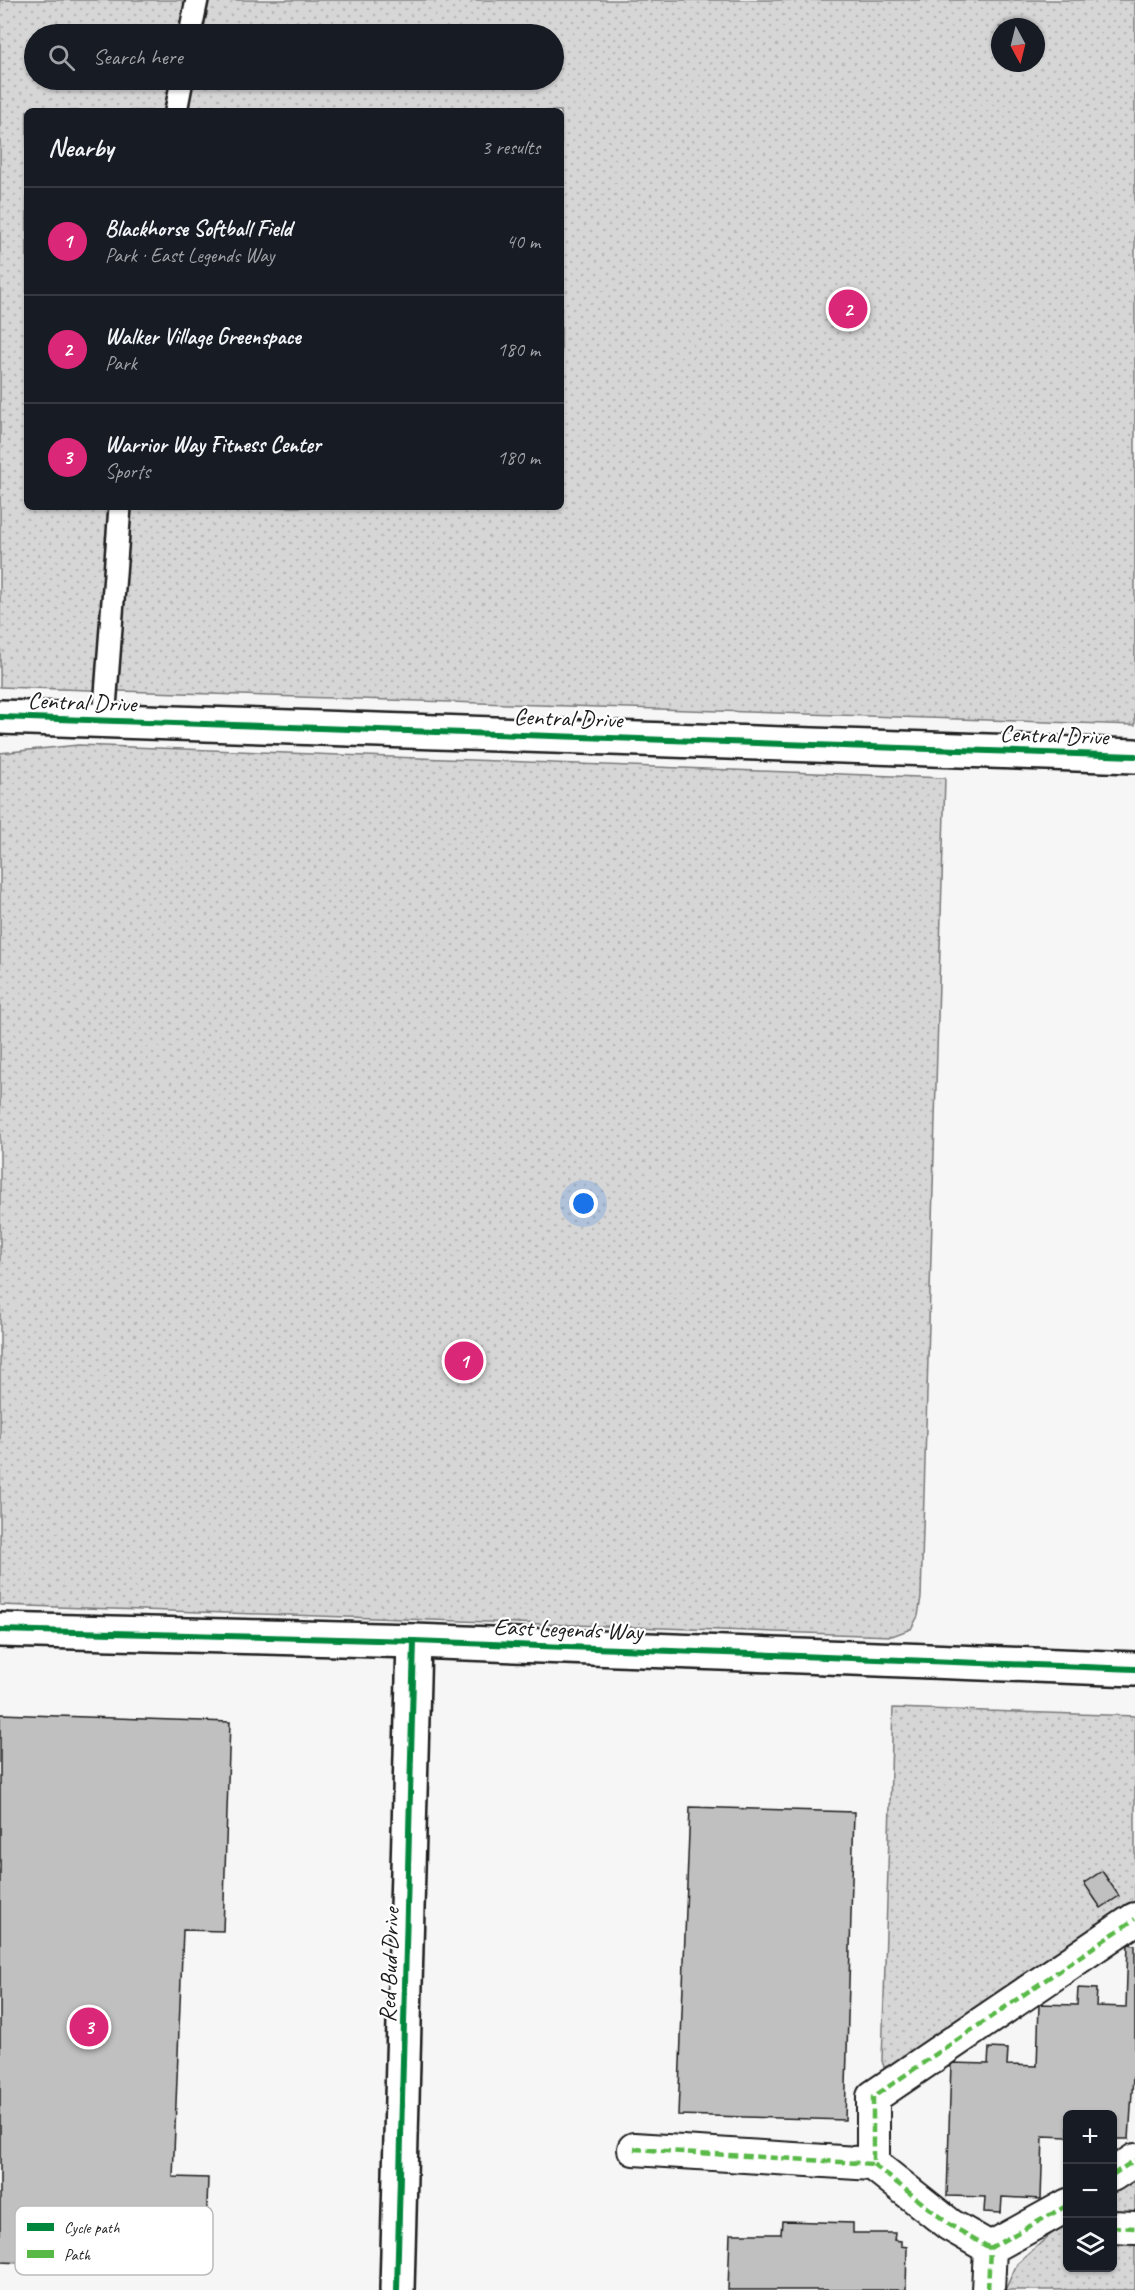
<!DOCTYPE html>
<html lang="en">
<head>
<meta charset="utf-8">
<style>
  body { margin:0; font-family:Caveat,sans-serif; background:#20242c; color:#f1f3f6 }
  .controls { position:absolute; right:18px; bottom:18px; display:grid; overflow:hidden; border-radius:9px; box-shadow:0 2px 4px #0004 }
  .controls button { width:54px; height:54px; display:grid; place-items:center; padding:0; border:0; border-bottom:2px solid #363941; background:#171b24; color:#f1f3f6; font:30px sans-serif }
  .compass { position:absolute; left:991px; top:18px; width:54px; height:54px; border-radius:50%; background:#171b24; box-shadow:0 2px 4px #0004; rotate:173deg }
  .you { position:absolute; left:584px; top:1204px; width:21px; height:21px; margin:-15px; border:4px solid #fff; border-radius:50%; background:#1a73e8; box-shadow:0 0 0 9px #1a73e833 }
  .badge { display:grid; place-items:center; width:39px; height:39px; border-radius:50%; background:#db2777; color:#fff; font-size:20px; font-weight:700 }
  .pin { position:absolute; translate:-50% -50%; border:3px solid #fff; box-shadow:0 2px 6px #0006 }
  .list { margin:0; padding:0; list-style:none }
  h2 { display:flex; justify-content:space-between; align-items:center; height:78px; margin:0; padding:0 24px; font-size:26px }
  h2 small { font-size:20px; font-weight:400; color:#9ea1a6 }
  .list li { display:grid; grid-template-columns:39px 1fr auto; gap:18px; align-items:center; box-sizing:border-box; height:108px; padding:0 24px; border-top:2px solid #363941 }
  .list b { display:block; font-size:22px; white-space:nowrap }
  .list p { margin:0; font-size:20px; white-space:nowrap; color:#9ea1a6 }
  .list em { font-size:20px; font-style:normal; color:#9ea1a6 }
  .icon { flex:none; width:33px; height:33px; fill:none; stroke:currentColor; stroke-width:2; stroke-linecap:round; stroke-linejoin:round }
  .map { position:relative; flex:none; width:1135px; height:2290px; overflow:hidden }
  .search { position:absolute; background:#171b24; box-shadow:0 2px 4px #0004; left:24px; top:24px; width:540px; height:66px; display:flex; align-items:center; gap:15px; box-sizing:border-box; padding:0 21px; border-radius:33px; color:#9ea1a6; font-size:22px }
  .panel { position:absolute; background:#171b24; box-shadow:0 2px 4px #0004; left:24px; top:108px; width:540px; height:402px; border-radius:9px }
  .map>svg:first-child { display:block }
  .park { fill:url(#park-dots); stroke:#797979; stroke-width:1.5; fill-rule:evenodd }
  .building { fill:#c0c0c0; stroke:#1c1c1c; stroke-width:1.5 }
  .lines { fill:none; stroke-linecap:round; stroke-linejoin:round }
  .service-casing { stroke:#1c1c1c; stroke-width:26 }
  .pedestrian-casing { stroke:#1c1c1c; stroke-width:36 }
  .minor-casing { stroke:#1c1c1c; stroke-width:38 }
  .tertiary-casing { stroke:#1c1c1c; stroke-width:38 }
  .service { stroke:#fff; stroke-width:21 }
  .pedestrian { stroke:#fff; stroke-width:32 }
  .minor { stroke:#fff; stroke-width:33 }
  .tertiary { stroke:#fff; stroke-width:33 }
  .quiet { stroke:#58b947; stroke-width:4.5; stroke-dasharray:9 4.5; stroke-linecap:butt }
  .cycleway-casing { stroke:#fff; stroke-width:10 }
  .cycleway { stroke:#00873e; stroke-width:6 }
  .labels { text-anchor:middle; stroke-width:4.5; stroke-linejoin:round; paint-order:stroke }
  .street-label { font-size:24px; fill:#1c1c1c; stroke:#fff }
  .key { fill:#fff; stroke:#bbb; stroke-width:1.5 }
  .key-label { font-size:16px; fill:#1c1c1c }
</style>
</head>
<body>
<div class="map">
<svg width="1135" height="2290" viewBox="0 0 1135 2290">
  <defs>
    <pattern id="park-dots" width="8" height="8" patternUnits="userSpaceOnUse" patternTransform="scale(1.5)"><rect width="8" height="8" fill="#d6d6d6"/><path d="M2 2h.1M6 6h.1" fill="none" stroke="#b7b7b7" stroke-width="1.8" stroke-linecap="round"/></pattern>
  </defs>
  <rect width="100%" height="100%" fill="#f6f6f6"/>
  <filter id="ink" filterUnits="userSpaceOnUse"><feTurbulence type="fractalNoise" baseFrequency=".0167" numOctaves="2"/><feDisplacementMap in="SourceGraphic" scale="12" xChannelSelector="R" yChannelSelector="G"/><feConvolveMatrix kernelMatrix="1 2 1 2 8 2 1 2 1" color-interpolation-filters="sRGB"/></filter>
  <g filter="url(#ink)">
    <!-- park -->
    <g class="park">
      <path d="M0 0H1135V725L0 687ZM1000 27H1036V63H1000ZM34 34H554V80H34ZM27 111H561V507H27Z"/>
      <polygon points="78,745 945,778 921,1597 918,1616 911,1629 892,1636 0,1605 0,753"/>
      <polygon points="893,1708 1135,1716 1135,1904 893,2065 884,2067 882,2061"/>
      <polygon points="1135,2171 1135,2290 1005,2290 1017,2264 1067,2220 1068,2268 1112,2268 1113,2186"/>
    </g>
    <!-- building -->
    <g class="building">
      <polygon points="0,1714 230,1722 223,1931 183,1930 173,2177 208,2178 205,2262 174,2261 174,2269 0,2262"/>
      <polygon points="690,1807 854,1812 845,2120 678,2115"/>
      <polygon points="1102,1871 1119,1896 1101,1908 1084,1883"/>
      <polygon points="1128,1944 1135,1945 1135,2077 1133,2077 1129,2139 1112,2139 1112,2114 1068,2114 1068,2137 1043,2136 1041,2199 1002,2197 1001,2213 984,2212 985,2197 947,2196 951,2063 988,2064 989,2048 1008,2049 1007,2065 1037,2066 1039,2004 1077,2005 1078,1988 1097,1989 1096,2006 1126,2007"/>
      <polygon points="782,2221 853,2223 853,2233 895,2233 894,2240 901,2241 901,2246 907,2247 906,2290 728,2290 730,2234 781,2234"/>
    </g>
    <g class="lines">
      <!-- service casing -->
      <g class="service-casing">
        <g id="service">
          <polyline points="190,34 197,0"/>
          <polyline points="176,111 182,80"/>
          <polyline points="104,721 120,507"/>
        </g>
      </g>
      <!-- pedestrian casing -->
      <g class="pedestrian-casing">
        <g id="pedestrian">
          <polyline points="634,2149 873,2164"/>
          <polyline points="1112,2175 1135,2160"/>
          <polyline points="1112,2227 1135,2228"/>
          <polyline points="990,2248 950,2225 873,2164 873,2097 1135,1919"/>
          <polyline points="988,2290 990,2248 1068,2205"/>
        </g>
      </g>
      <!-- minor casing -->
      <g class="minor-casing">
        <polyline id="minor" points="397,2290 414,1641"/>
      </g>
      <!-- tertiary casing -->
      <g class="tertiary-casing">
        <g id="tertiary">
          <polyline points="0,717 1135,756"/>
          <polyline points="0,1630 414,1641 1135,1669"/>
        </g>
      </g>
      <!-- service -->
      <use href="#service" class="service"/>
      <!-- pedestrian -->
      <use href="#pedestrian" class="pedestrian"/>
      <!-- minor -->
      <use href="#minor" class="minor"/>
      <!-- tertiary -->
      <use href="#tertiary" class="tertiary"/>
      <!-- quiet -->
      <g class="quiet">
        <polyline points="634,2149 873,2164"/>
        <polyline points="1112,2175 1135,2160"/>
        <polyline points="1112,2227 1135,2228"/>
        <polyline points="990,2248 950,2225 873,2164 873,2097 1135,1919"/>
        <polyline points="988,2290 990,2248 1068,2205"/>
      </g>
      <!-- cycleway casing -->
      <g class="cycleway-casing">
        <g id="cycleway">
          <polyline points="0,717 1135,756"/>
          <polyline points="0,1630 414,1641 1135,1669"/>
          <polyline points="397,2290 414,1641"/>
        </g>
      </g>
      <!-- cycleway -->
      <use href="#cycleway" class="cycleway"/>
    </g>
  </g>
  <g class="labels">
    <!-- street labels -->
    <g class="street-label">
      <text transform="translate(82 702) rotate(2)" y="8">Central Drive</text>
      <text transform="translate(568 718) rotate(2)" y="8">Central Drive</text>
      <text transform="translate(1054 735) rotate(2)" y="8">Central Drive</text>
      <text transform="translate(568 1629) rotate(2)" y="8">East Legends Way</text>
      <text transform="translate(389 1965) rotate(-88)" y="8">Red Bud Drive</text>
    </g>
  </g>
  <!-- legend -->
  <rect x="15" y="2206" width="198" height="69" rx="9" class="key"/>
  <rect x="27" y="2223" width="27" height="8" fill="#00873e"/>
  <rect x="27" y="2250" width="27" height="8" fill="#58b947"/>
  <g class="key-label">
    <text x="64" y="2233">Cycle path</text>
    <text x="64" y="2260">Path</text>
  </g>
</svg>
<div class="controls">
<button>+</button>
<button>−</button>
<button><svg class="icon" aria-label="layers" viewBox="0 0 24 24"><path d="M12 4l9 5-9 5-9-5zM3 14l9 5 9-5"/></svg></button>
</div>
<svg class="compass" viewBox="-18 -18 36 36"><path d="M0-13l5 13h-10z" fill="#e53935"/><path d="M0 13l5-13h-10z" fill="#9ea1a6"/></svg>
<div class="you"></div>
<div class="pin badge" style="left:464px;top:1361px">1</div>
<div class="pin badge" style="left:848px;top:309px">2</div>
<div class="pin badge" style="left:89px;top:2027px">3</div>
<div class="search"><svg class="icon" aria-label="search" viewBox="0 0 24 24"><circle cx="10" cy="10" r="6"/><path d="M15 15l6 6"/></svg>Search here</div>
<section class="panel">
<h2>Nearby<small>3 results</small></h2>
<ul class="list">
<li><span class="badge">1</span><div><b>Blackhorse Softball Field</b><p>Park · East Legends Way</p></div><em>40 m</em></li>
<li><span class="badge">2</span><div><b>Walker Village Greenspace</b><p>Park</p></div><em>180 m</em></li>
<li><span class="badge">3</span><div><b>Warrior Way Fitness Center</b><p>Sports</p></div><em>180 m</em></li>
</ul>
</section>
</div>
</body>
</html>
